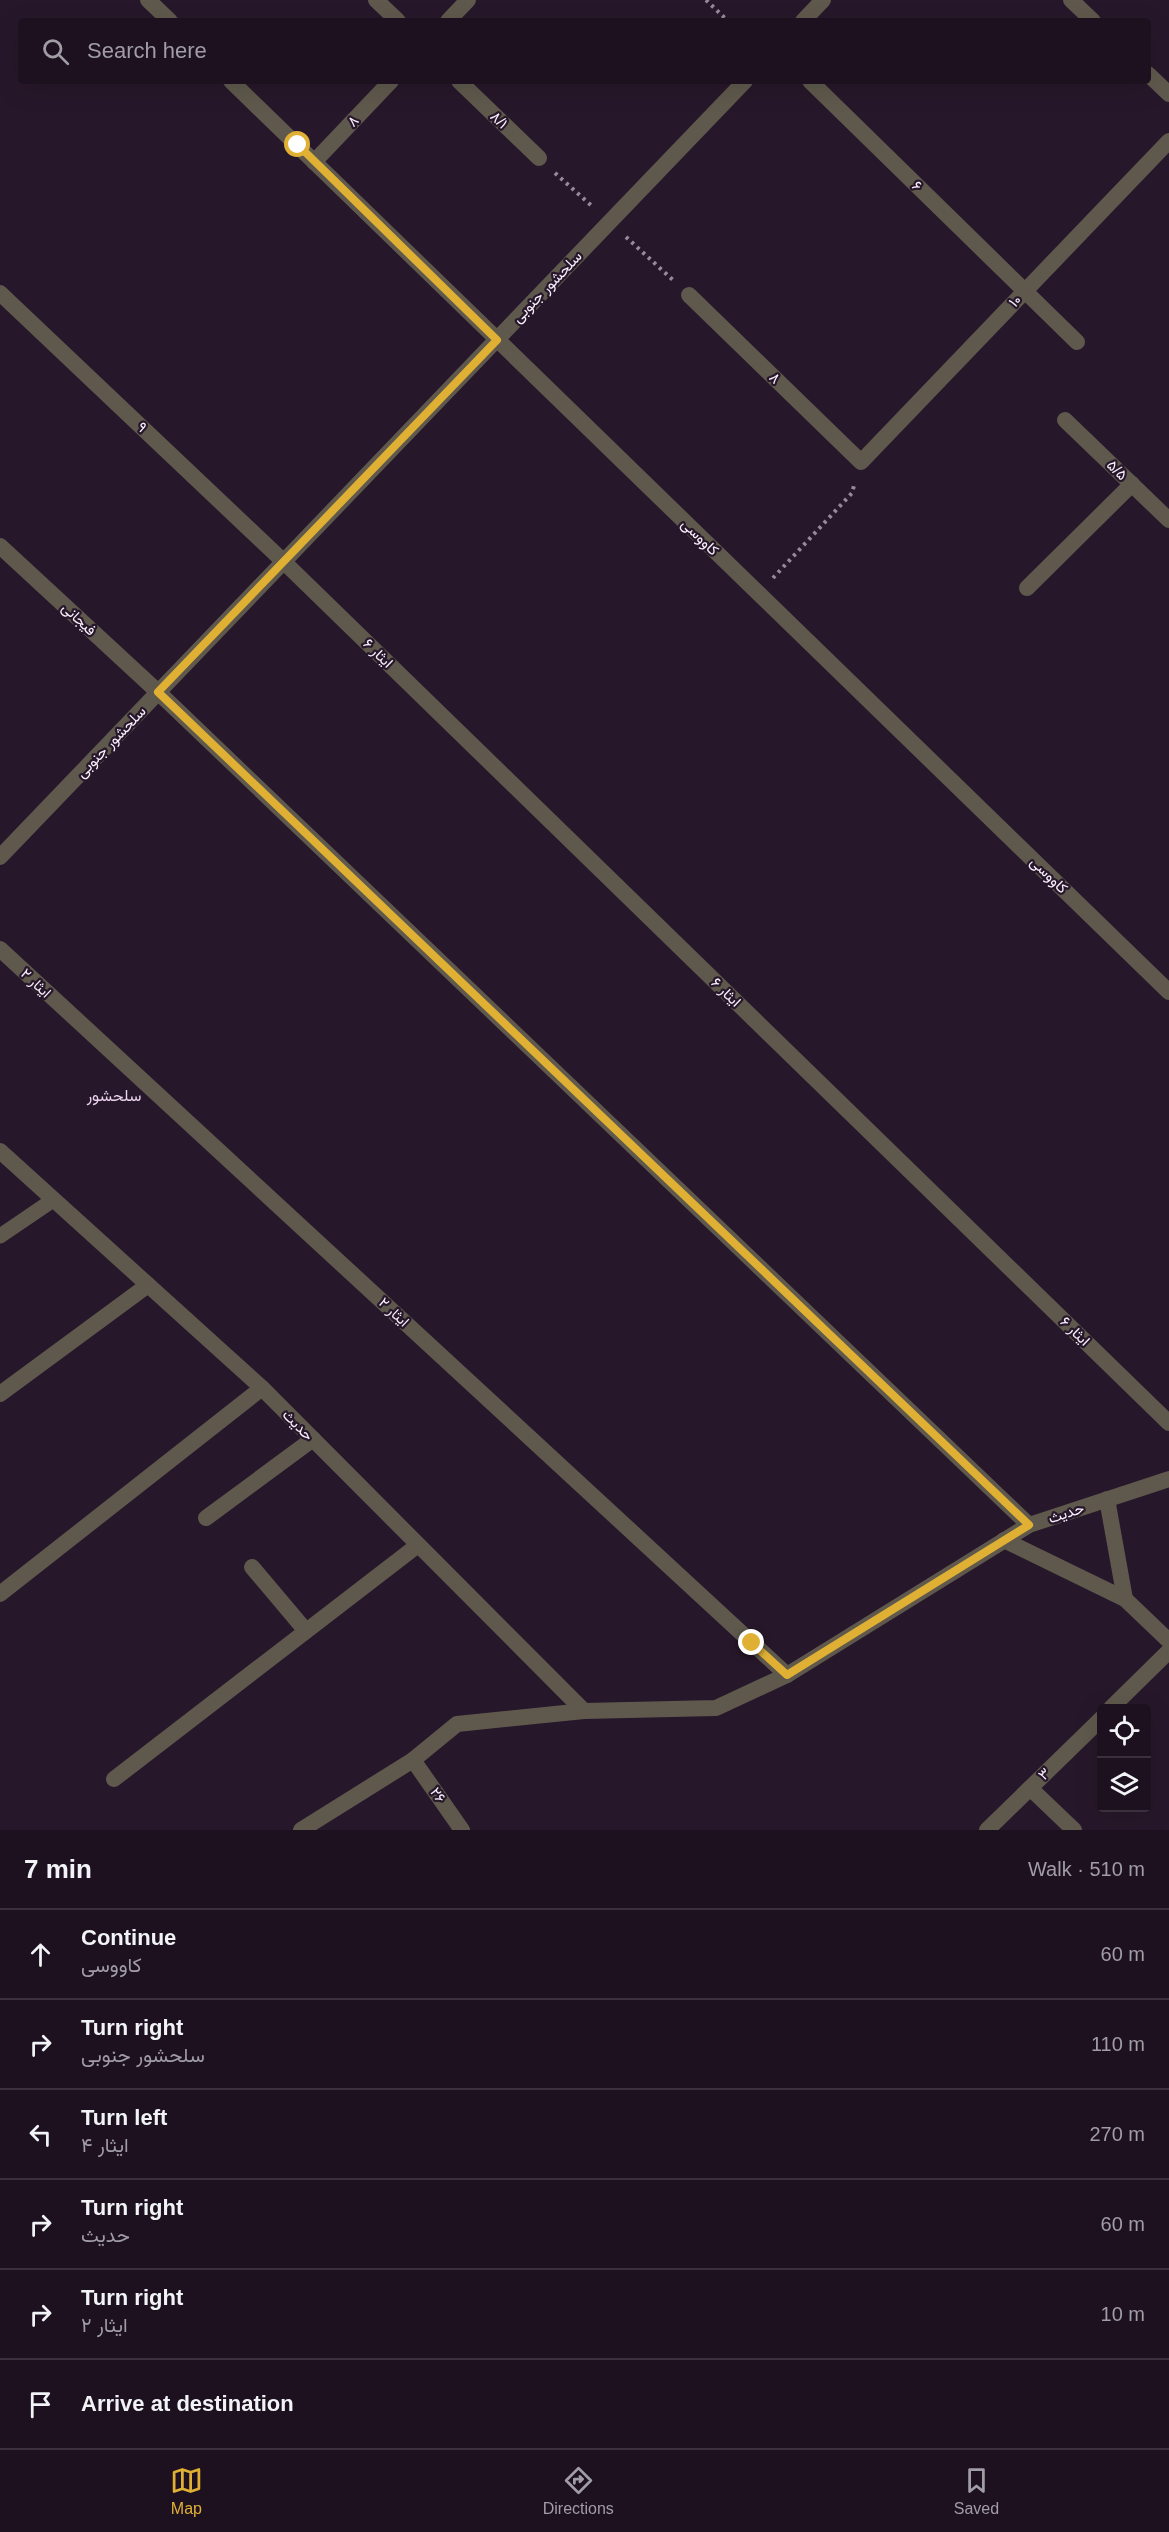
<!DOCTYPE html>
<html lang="en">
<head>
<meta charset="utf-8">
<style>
  body { margin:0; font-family:Arial,Vazirmatn,sans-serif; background:#2a1f2d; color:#f1f3f6 }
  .controls { position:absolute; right:18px; bottom:18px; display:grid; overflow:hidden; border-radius:6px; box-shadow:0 6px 24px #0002 }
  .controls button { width:54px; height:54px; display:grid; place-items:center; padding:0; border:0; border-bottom:2px solid #3b313e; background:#1d1120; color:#f1f3f6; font:30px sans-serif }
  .stop { position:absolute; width:18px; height:18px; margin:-14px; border:4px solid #dfb034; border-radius:50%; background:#fff }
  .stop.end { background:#dfb034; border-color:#fff; box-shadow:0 2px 6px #0008 }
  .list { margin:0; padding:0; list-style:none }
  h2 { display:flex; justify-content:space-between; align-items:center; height:78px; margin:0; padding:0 24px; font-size:26px }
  h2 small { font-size:20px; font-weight:400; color:#a09da5 }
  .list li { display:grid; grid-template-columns:39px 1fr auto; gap:18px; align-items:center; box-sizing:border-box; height:90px; padding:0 24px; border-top:2px solid #3b313e }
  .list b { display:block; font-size:22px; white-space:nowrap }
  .list p { margin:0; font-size:20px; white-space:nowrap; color:#a09da5 }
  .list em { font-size:20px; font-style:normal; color:#a09da5 }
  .icon { flex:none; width:33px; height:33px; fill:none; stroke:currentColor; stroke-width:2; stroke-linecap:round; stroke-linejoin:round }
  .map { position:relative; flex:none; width:1169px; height:1830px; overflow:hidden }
  .search { position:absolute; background:#1d1120; box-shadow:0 6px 24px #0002; left:18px; right:18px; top:18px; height:66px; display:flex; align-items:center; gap:15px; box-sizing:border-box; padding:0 21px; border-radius:6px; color:#a09da5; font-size:22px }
  .sheet { height:618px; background:#1d1120 }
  nav { display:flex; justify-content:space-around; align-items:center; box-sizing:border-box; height:84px; border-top:2px solid #3b313e; background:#1d1120; font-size:16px; color:#a09da5 }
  nav a { display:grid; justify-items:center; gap:3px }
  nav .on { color:#dfb034 }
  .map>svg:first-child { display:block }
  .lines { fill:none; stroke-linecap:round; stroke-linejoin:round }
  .path { stroke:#988a9b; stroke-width:4; stroke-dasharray:3 4.5; stroke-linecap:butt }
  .service { stroke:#5f594d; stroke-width:15 }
  .minor { stroke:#5f594d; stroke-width:16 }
  .tertiary { stroke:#5f594d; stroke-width:16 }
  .route { stroke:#dfb034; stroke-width:8 }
  .labels { text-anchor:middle; stroke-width:4.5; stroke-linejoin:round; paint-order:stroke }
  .street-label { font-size:15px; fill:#fbf0fe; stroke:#27172a }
  .neighbourhood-label { font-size:16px; fill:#ead3ee; stroke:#27172a }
</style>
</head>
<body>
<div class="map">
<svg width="1169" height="1830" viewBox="0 0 1169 1830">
  <rect width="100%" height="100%" fill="#27172a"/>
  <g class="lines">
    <!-- path -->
    <g class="path">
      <polyline points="706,0 728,21"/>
      <polyline points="555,173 594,208"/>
      <polyline points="626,237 674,281"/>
      <polyline points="773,578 852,493 855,482"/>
    </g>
    <!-- service -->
    <polyline class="service" points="0,1236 53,1200"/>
    <!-- minor -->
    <g class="minor">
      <polyline points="148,0 170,21"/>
      <polyline points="376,0 398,21"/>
      <polyline points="1071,0 1093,21"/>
      <polyline points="448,21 468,0"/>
      <polyline points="1148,74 1169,94"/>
      <polyline points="231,81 1169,992"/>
      <polyline points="459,81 539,158"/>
      <polyline points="810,81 1077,342"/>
      <polyline points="314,162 391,81"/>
      <polyline points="0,293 284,562 1169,1423"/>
      <polyline points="689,295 861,462 1169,141"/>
      <polyline points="1065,420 1169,520"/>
      <polyline points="0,546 158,692 1029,1525"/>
      <polyline points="1027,588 1132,484"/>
      <polyline points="0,949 787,1675"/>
      <polyline points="0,1394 148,1285"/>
      <polyline points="1107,1499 1125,1599"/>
      <polyline points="206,1518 313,1439"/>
      <polyline points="1004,1540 1125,1599 1169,1641"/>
      <polyline points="252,1567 306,1631"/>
      <polyline points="0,1594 262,1388"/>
      <polyline points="1111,1708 1169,1651"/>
      <polyline points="114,1779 418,1545"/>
      <polyline points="1030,1788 1074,1830"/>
      <polyline points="301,1830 413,1760 462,1830"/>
      <polyline points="987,1830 1102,1718"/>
    </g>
    <!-- tertiary -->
    <g class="tertiary">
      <polyline points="803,21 823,0"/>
      <polyline points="0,857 745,81"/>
      <polyline points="0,1151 262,1388 584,1711"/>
      <polyline points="413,1760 457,1724 584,1711 716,1708 787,1675 1029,1525 1169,1479"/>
    </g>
  </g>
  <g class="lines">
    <!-- route -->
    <polyline class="route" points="298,145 497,340 158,692 1029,1525 787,1675 752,1643"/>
  </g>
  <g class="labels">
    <!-- street labels -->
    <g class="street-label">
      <text transform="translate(499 120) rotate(44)" y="5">۸/۱</text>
      <text transform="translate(353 121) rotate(-46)" y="5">۸</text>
      <text transform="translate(917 186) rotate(44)" y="5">۶</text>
      <text transform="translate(547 287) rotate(-46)" y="5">سلحشور جنوبی</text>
      <text transform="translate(1015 301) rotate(-46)" y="5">۱۰</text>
      <text transform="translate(775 378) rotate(44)" y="5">۸</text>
      <text transform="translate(142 427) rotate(43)" y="5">۹</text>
      <text transform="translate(1117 470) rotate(44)" y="5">۵/۵</text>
      <text transform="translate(700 537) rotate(44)" y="5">کاووسی</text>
      <text transform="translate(79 619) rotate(43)" y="5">فیجانی</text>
      <text transform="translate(378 653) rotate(44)" y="5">ایثار ۶</text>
      <text transform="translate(111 742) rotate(-46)" y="5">سلحشور جنوبی</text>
      <text transform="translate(1049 875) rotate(44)" y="5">کاووسی</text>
      <text transform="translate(36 983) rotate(43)" y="5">ایثار ۲</text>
      <text transform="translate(726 992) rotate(44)" y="5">ایثار ۶</text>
      <text transform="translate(394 1312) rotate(43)" y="5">ایثار ۲</text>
      <text transform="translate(1075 1331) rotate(44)" y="5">ایثار ۶</text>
      <text transform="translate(298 1425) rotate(45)" y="5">حدیث</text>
      <text transform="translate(1066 1513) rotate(-18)" y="5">حدیث</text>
      <text transform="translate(1044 1774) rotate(-44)" y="5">۳</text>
      <text transform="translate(438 1795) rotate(55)" y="5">۲۶</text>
    </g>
    <!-- neighbourhood labels -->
    <g class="neighbourhood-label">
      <text x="114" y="1101">سلحشور</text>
    </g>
  </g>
</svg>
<div class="controls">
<button><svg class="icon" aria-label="locate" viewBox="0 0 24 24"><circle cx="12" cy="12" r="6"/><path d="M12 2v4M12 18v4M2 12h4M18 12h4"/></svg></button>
<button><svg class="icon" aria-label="layers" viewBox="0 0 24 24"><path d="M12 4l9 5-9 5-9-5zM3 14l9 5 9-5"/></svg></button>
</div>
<div class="stop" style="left:298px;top:145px"></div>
<div class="stop end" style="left:752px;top:1643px"></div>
<div class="search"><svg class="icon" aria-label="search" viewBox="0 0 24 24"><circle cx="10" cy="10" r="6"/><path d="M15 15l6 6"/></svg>Search here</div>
</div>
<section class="sheet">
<h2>7 min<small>Walk · 510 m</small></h2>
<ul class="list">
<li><svg class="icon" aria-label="ahead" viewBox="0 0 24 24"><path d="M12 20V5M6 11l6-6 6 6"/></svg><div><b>Continue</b><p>کاووسی</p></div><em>60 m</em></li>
<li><svg class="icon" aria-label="right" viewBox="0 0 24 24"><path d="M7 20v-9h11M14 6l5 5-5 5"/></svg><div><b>Turn right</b><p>سلحشور جنوبی</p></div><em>110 m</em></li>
<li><svg class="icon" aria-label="left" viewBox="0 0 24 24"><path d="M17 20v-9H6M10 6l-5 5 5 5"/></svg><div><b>Turn left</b><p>ایثار ۴</p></div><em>270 m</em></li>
<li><svg class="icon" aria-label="right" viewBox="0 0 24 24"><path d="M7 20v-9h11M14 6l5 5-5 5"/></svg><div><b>Turn right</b><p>حدیث</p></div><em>60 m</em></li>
<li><svg class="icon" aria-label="right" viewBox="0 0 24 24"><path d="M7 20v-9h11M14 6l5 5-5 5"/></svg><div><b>Turn right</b><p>ایثار ۲</p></div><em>10 m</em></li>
<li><svg class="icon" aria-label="arrive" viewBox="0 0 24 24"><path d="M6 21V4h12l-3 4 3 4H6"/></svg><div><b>Arrive at destination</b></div></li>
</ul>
</section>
<nav>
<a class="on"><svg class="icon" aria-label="map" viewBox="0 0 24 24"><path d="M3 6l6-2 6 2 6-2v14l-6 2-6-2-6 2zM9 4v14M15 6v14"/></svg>Map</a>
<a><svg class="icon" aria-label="directions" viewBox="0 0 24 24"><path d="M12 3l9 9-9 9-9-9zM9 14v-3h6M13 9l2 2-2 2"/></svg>Directions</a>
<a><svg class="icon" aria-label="saved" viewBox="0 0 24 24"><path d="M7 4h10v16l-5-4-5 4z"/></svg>Saved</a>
</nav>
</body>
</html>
